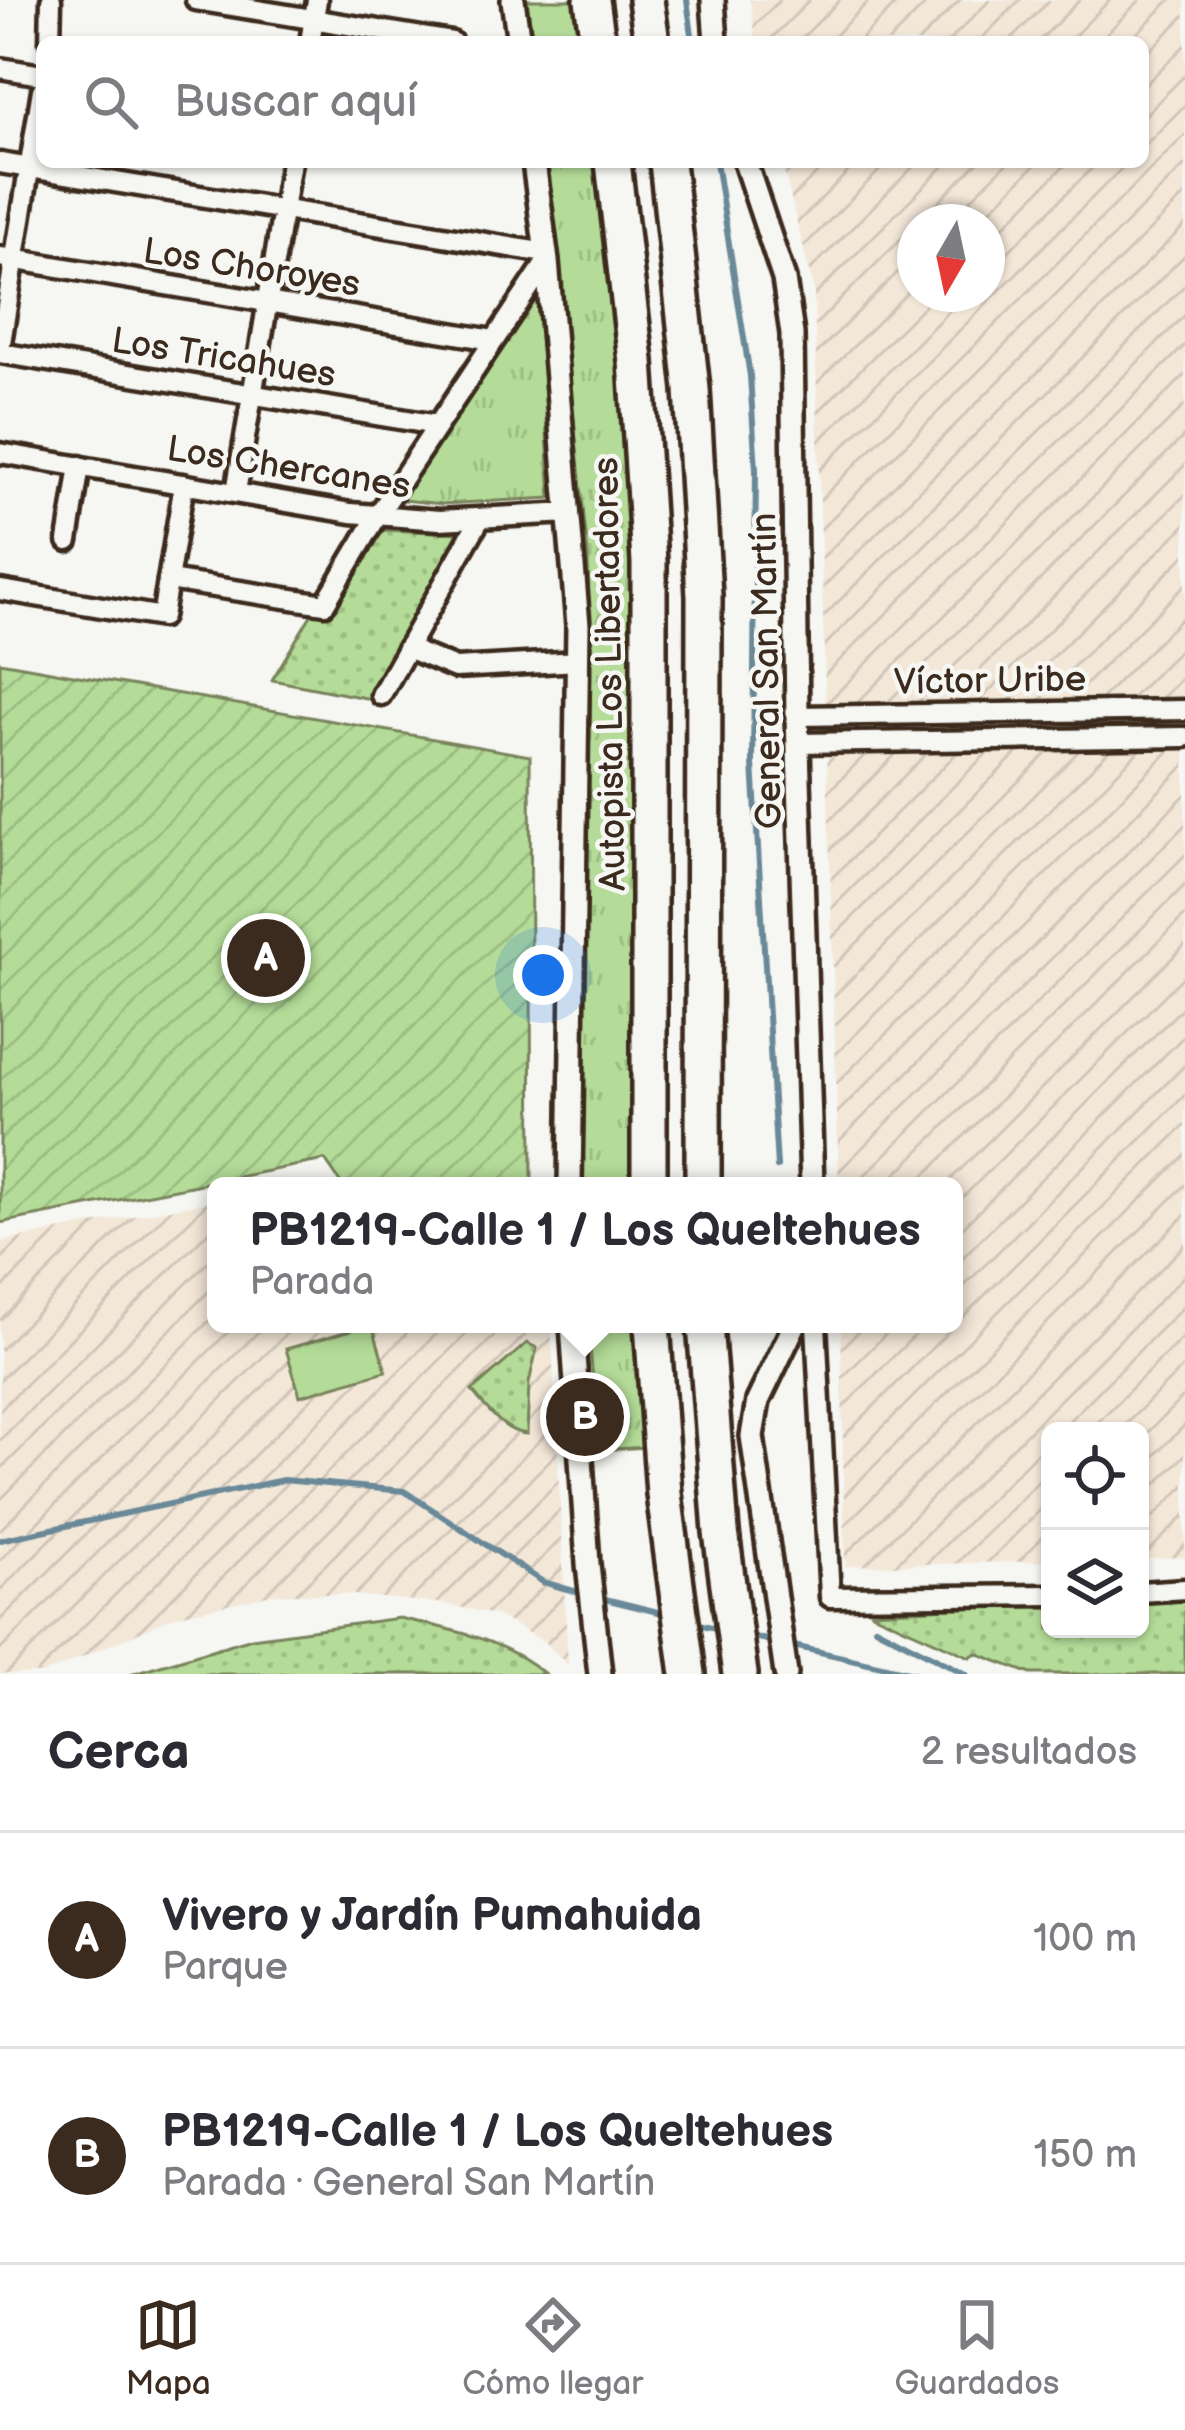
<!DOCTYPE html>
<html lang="es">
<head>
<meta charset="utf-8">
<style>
  body { margin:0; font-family:"Balsamiq Sans",sans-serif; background:#f7f7f7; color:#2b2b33 }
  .controls { position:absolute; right:36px; bottom:36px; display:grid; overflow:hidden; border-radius:18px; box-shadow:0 3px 9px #0004 }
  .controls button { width:108px; height:108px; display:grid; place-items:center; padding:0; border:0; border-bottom:3px solid #e1e1e2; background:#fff; color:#2b2b33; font:60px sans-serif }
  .compass { position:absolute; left:897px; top:204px; width:108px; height:108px; border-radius:50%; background:#fff; box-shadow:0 3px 9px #0004; rotate:189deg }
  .you { position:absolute; left:543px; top:975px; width:42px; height:42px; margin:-30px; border:9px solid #fff; border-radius:50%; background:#1a73e8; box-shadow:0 0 0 18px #1a73e833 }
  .badge { display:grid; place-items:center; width:78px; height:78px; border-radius:50%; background:#3b2a1e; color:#fff; font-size:39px; font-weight:700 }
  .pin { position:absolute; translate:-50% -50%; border:6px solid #fff; box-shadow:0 3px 12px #0006 }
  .popup { position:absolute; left:207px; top:1177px; width:756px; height:156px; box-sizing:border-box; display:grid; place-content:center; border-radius:18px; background:#fff; filter:drop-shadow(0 3px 9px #0005); font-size:39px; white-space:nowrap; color:#7c7c81 }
  .popup b { font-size:45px; color:#2b2b33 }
  .popup::after { content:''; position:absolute; left:50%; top:100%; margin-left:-24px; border:24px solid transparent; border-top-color:#fff }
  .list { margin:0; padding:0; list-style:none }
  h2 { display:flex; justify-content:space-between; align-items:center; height:156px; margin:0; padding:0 48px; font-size:51px }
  h2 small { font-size:39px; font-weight:400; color:#7c7c81 }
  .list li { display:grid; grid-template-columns:78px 1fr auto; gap:36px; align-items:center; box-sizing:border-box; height:216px; padding:0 48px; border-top:3px solid #e1e1e2 }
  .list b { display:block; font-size:45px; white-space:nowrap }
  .list p { margin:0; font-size:39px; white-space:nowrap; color:#7c7c81 }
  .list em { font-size:39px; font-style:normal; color:#7c7c81 }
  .icon { flex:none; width:66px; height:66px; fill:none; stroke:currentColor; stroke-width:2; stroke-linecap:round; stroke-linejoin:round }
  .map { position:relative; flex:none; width:1185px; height:1674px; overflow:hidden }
  .search { position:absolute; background:#fff; box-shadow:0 3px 9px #0004; left:36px; right:36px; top:36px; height:132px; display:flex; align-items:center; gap:30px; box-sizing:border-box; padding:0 42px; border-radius:18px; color:#7c7c81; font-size:45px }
  .sheet { height:588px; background:#fff }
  nav { display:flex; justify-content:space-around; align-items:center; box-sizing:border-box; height:168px; border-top:3px solid #e1e1e2; background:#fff; font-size:33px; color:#7c7c81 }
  nav a { display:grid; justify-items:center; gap:6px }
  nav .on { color:#3b2a1e }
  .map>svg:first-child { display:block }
  .industrial { fill:url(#industrial-furrows); fill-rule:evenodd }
  .grass { fill:url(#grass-dots); stroke:#78835b; stroke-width:3 }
  .park { fill:url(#park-tufts); stroke:#78835b; stroke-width:3 }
  .garden { fill:url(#garden-furrows); stroke:#78835b; stroke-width:3 }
  .pitch { fill:#b4dc98; stroke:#78835b; stroke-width:3 }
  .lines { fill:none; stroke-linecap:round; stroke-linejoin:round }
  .stream { stroke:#698998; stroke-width:6 }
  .minor-casing { stroke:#3b2a1e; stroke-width:27 }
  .tertiary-casing { stroke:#3b2a1e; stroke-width:30 }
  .motorway-casing { stroke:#3b2a1e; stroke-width:42 }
  .minor { stroke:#f6f6f2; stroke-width:18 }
  .tertiary { stroke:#f6f6f2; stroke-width:21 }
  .motorway { stroke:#f6f6f2; stroke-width:33 }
  .labels { text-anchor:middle; stroke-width:9; stroke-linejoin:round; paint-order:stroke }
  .street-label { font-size:36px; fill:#3b2a1e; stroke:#f6f6f2 }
</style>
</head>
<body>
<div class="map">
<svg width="1185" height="1674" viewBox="0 0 1185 1674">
  <defs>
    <pattern id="industrial-furrows" width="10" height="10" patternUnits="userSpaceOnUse" patternTransform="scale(3)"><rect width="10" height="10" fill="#f3e7d8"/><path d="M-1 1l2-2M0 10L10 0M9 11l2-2" fill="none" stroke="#d1c6b9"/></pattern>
    <pattern id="grass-dots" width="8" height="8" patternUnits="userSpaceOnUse" patternTransform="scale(3)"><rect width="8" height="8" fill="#b4dc98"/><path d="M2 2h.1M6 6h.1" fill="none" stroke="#9cbd83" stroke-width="1.8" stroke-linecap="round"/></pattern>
    <pattern id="park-tufts" width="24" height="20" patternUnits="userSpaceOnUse" patternTransform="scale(3)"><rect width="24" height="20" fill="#b4dc98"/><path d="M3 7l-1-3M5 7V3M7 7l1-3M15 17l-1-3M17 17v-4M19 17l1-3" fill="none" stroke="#9cbd83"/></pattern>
    <pattern id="garden-furrows" width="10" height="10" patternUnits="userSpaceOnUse" patternTransform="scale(3)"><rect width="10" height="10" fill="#b4dc98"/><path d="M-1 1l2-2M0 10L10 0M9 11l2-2" fill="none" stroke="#9cbd83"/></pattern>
  </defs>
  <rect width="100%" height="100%" fill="#f6f6f2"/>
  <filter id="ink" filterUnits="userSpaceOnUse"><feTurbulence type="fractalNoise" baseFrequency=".00833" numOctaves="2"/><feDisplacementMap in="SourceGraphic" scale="24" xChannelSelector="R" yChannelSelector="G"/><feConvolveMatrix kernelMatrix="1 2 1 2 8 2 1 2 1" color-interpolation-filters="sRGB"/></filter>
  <g filter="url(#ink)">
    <!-- industrial -->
    <g class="industrial">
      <path d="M750 0H1185V1557L1140 1559V1431H1050V1561L845 1566 841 1324H954V1186H839L814 290 782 162H1143V42H756ZM915 222H987V294H915Z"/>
      <polygon points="216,1200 216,1324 551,1324 568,1665 543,1641 496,1615 445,1604 343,1594 272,1594 175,1616 44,1674 0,1674 0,1242"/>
    </g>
    <!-- grass -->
    <g class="grass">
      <polygon points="381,530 461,533 371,699 272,680 311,615 334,605"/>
      <path d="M527 1343 537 1348 529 1383 527 1434C504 1433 487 1408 472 1391Z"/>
      <polygon points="1185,1597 1185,1672 1181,1674 1031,1674 976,1653 970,1657 870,1612 1050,1603 1050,1629 1140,1629 1140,1599"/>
      <path d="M399 1618C451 1629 503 1639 545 1674H130L252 1638Z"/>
    </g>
    <!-- park -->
    <g class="park">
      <polygon points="527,0 579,0 585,42 533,42"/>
      <polygon points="547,162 600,162 635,504 637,1186 583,1186 581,996 591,680 588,555"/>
      <polygon points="538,290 551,498 442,504 393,499"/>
      <polygon points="588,1324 640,1324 646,1447 599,1450"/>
    </g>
    <!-- garden -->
    <polygon class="garden" points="0,662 530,756 532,1186 343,1186 325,1160 0,1223"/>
    <!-- pitch -->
    <polygon class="pitch" points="372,1324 386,1371 300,1396 286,1349"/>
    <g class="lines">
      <!-- stream -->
      <g class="stream">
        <polyline points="687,0 693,42"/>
        <polyline points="716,162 750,376 756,470 753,764 777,1167"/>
        <polyline points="0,1540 283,1480 404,1491 543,1582 584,1594"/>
        <polyline points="597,1597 666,1614"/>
        <polyline points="690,1622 724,1630"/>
        <polyline points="875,1627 966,1674"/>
        <polyline points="748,1636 776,1642"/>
        <polyline points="789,1645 917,1674"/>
      </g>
      <!-- minor casing -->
      <g class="minor-casing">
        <g id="minor">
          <polyline points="196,0 452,42"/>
          <polyline points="50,42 51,0"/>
          <polyline points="310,42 317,0"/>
          <polyline points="0,68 42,75"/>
          <polyline points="0,163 546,253"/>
          <polyline points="0,257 493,340"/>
          <polyline points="0,349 42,90"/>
          <polyline points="0,353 437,425"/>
          <polyline points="0,453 351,513 439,520 570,513"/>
          <polyline points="236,492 291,162"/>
          <polyline points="68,541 80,466"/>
          <polyline points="168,580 325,604 378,515 547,261"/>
          <polyline points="0,590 162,617 184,484"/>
          <polyline points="407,648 455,668 579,661"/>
          <polyline points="381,695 480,519"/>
          <polyline points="797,716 1185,710"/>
          <polyline points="798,743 1185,737"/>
          <polyline points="816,1324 830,1597 1050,1595"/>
          <polyline points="1140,1592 1185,1589"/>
        </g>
      </g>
      <!-- tertiary casing -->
      <g class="tertiary-casing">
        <g id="tertiary">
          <polyline points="513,0 519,42"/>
          <polyline points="713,0 716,42"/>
          <polyline points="534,162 547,261 578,625 570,1186"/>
          <polyline points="745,162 784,279 792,334 797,716 812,1186"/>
          <polyline points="572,1324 588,1564 600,1674"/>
          <polyline points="786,1674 752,1436 758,1401 795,1324"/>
        </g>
      </g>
      <!-- motorway casing -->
      <g class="motorway-casing">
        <g id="motorway">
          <polyline points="592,0 598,42"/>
          <polyline points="646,0 652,42"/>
          <polyline points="613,162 636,361 649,562 649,1186"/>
          <polyline points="667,162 692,389 704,596 703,1186"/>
          <polyline points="652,1324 664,1494 688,1674"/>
          <polyline points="705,1324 721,1532 740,1674"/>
        </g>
      </g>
      <!-- minor -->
      <use href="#minor" class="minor"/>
      <!-- tertiary -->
      <use href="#tertiary" class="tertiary"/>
      <!-- motorway -->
      <use href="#motorway" class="motorway"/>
    </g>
  </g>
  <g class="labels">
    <!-- street labels -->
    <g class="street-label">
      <text transform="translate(252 266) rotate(9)" y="13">Los Choroyes</text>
      <text transform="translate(224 356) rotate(9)" y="13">Los Tricahues</text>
      <text transform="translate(289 466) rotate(9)" y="13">Los Chercanes</text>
      <text transform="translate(765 671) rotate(-91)" y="13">General San Martín</text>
      <text transform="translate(608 674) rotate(-91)" y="13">Autopista Los Libertadores</text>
      <text transform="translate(990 679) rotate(-1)" y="13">Víctor Uribe</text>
    </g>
  </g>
</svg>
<div class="controls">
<button><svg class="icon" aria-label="locate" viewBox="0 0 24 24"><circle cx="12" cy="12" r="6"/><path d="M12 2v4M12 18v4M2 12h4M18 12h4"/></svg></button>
<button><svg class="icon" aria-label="layers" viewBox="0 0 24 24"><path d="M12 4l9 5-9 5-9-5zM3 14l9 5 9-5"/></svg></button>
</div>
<svg class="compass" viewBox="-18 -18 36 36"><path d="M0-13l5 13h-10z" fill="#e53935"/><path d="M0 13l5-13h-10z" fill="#7c7c81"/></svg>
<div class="you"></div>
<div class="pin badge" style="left:266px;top:958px">A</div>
<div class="pin badge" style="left:585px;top:1417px">B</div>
<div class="popup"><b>PB1219-Calle 1 / Los Queltehues</b>Parada</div>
<div class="search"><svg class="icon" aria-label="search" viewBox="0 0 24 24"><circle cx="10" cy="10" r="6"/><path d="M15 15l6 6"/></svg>Buscar aquí</div>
</div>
<section class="sheet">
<h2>Cerca<small>2 resultados</small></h2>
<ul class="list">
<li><span class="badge">A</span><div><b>Vivero y Jardín Pumahuida</b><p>Parque</p></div><em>100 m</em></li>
<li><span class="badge">B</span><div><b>PB1219-Calle 1 / Los Queltehues</b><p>Parada · General San Martín</p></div><em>150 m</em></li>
</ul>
</section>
<nav>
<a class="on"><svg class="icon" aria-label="map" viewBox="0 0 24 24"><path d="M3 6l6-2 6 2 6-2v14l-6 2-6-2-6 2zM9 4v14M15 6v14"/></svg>Mapa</a>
<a><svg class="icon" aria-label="directions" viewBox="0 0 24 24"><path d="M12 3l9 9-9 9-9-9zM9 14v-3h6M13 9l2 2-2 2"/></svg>Cómo llegar</a>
<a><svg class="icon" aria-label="saved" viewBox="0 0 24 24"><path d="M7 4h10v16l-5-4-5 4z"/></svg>Guardados</a>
</nav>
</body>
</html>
